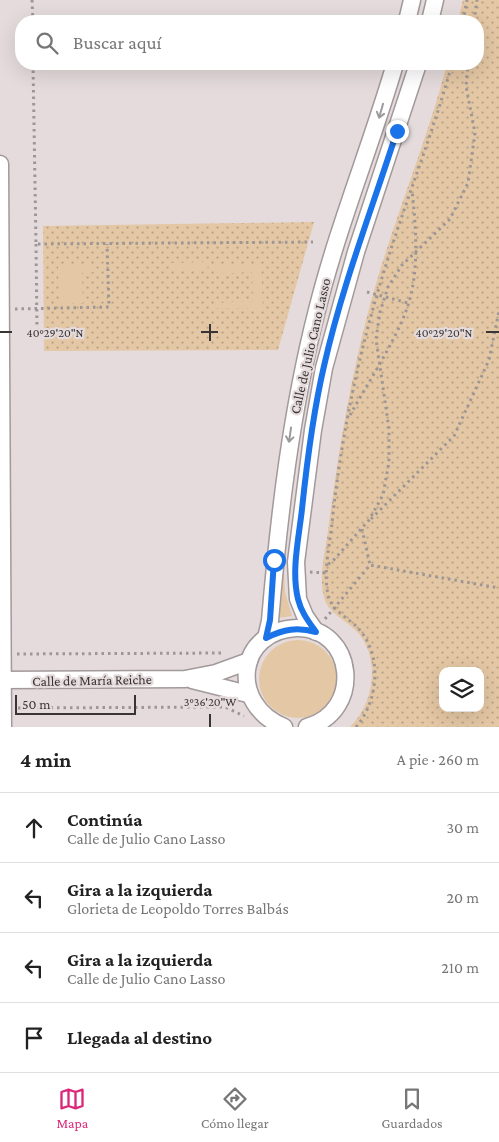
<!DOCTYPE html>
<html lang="es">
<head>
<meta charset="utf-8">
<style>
  body { margin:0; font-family:"Crimson Pro",serif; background:#f6f6f6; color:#222 }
  .controls { position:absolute; right:15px; bottom:15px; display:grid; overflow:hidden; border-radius:10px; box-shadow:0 5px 20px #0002 }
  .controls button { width:45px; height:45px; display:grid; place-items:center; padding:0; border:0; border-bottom:1px solid #e0e0e0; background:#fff; color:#222; font:25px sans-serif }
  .scale { position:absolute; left:15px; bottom:12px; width:121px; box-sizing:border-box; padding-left:5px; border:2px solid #393535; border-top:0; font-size:14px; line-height:18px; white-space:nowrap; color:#393535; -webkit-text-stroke:4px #e5dbdc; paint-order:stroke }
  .stop { position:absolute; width:15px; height:15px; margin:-11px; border:4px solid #1a73e8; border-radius:50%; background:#fff }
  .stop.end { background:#1a73e8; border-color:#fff; box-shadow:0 1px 5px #0008 }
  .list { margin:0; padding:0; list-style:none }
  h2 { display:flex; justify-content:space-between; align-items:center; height:65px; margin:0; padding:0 20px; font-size:21px }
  h2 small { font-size:16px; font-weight:400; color:#767676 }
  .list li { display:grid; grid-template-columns:32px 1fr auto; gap:15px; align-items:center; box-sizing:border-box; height:70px; padding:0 20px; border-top:1px solid #e0e0e0 }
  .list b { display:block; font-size:19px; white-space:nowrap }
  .list p { margin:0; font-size:16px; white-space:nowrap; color:#767676 }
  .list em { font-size:16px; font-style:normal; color:#767676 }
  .icon { flex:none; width:28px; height:28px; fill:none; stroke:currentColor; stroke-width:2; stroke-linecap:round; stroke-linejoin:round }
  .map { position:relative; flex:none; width:499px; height:727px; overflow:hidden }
  .search { position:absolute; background:#fff; box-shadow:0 5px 20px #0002; left:15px; right:15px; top:15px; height:55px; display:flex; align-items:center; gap:12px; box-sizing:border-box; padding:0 18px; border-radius:20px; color:#767676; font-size:19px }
  .sheet { height:345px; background:#fff }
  nav { display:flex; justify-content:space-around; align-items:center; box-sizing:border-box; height:70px; border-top:1px solid #e0e0e0; background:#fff; font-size:14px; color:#767676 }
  nav a { display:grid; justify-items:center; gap:2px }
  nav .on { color:#db2777 }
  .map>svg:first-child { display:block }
  .grass { fill:url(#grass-dots); fill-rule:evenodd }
  .garden { fill:#e4c7a4 }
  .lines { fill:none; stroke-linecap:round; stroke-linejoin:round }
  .minor-casing { stroke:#a2999a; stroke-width:19 }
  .path { stroke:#9d9696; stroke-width:3; stroke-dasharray:2.5 4; stroke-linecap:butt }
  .minor { stroke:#fff; stroke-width:16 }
  .oneway { stroke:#9c9a9a }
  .route { stroke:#1a73e8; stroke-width:6 }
  .ticks { fill:none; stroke:#393535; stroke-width:2 }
  .labels { text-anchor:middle; stroke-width:4.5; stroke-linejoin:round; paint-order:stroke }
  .street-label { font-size:14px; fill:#393535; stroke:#e5dbdc }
  .ticks-label { font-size:12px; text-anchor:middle; fill:#393535; stroke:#e5dbdc; stroke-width:4.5; stroke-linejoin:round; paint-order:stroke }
</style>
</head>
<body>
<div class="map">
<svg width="499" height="727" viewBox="0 0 499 727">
  <defs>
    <pattern id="grass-dots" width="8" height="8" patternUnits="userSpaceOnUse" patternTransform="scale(1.25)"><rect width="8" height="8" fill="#e4c7a4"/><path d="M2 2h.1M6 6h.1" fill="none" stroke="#baa286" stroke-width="1.8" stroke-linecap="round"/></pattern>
  </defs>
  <rect width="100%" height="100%" fill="#e5dbdc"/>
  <!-- grass -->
  <g class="grass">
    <path d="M463 0H499V727H350C373 705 381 661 359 634 350 623 332 615 326 603 317 582 325 553 328 531 338 455 350 379 370 305 392 223 426 145 447 64H478V21H458ZM443 671H480V708H443Z"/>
    <polygon points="314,222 278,350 44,351 43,226"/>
  </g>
  <!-- garden -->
  <g class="garden">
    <polygon points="207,262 208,270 170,271 170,263"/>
    <polygon points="261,264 263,309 215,308 215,303 253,301 252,272 215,274 215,266"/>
    <polygon points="95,265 95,272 82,273 83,303 59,304 58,266"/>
    <polygon points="280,572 284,573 285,592 292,616 278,618"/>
    <circle cx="298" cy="679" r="39"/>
  </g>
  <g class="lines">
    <!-- minor casing -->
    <g class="minor-casing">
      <g id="minor">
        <polyline points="407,21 412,0"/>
        <polyline points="430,21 435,0"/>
        <polyline points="0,164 3,727"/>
        <polyline points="316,632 305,616 298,599 296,562 313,430 324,368 356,252 418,64"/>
        <path d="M266 638 270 621C279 515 291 412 317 310 338 226 371 146 395 64"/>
        <polyline points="0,680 185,679 216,673 249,661"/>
        <polyline points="192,680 248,694"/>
        <path d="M284 727C228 704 237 630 297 628 355 627 364 712 307 727"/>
      </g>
    </g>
    <!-- path -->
    <g class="path">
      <polyline points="32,0 33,21"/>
      <polyline points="463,21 467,0"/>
      <polyline points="474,21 477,0"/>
      <polyline points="33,64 36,244 313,242"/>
      <polyline points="36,244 37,331"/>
      <polyline points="367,292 408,303"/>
      <polyline points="15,309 109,307 107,244"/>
      <path d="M350 415C368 383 393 345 406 311 420 274 416 228 412 190"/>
      <polyline points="371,519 454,436 489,360 499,311"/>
      <polyline points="362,529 370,565"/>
      <polyline points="328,564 332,562 369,520 383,495 389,462 389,429 376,339 380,312 388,287 402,265 450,219 468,183 475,133 466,86 468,64"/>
      <polyline points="310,572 327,573"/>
      <polyline points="325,619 370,565 499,588"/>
      <polyline points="17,654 221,653"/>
      <polyline points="18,708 225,707 244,716"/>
      <path d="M356 727C379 700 383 654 357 627 348 618 333 611 329 598 322 575 330 545 332 523 341 437 359 351 385 268 406 200 433 133 452 64"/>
    </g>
    <!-- minor -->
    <use href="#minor" class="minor"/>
  </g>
  <!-- one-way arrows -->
  <defs><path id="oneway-shaft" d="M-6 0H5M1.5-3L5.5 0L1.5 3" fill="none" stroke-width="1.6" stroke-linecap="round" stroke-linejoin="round" transform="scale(1.25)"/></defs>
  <g class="oneway">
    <use href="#oneway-shaft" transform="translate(381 111) rotate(106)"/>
    <use href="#oneway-shaft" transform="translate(290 435) rotate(98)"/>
  </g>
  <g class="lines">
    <!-- route -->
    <path class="route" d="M274 560 270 620 266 638C284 629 297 627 316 632 309 622 301 612 298 599 291 571 299 537 302 509 307 461 313 413 324 366 342 286 372 209 397 131"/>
  </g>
  <!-- ticks -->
  <path class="ticks" d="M210 324V341M0 332H12M201 332H218M486 332H499M210 714V727"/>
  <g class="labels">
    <!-- street labels -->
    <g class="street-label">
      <text transform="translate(310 346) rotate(-77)" y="5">Calle de Julio Cano Lasso</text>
      <text transform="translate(92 680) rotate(-1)" y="5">Calle de María Reiche</text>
    </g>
  </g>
  <g class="ticks-label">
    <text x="55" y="337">40°29'20"N</text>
    <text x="444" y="337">40°29'20"N</text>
    <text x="210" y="706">3°36'20"W</text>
  </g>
</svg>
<div class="controls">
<button><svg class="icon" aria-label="layers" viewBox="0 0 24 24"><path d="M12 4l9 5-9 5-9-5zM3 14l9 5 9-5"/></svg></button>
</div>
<div class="scale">50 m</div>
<div class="stop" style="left:274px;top:560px"></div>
<div class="stop end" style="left:397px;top:131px"></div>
<div class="search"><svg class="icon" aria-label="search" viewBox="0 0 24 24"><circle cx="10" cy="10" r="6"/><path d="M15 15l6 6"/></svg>Buscar aquí</div>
</div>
<section class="sheet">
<h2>4 min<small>A pie · 260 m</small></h2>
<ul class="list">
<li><svg class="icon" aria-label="ahead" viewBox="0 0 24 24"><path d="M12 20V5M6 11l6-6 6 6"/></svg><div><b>Continúa</b><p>Calle de Julio Cano Lasso</p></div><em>30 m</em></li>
<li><svg class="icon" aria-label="left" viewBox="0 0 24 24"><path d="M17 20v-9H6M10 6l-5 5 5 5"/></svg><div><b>Gira a la izquierda</b><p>Glorieta de Leopoldo Torres Balbás</p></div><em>20 m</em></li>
<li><svg class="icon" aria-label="left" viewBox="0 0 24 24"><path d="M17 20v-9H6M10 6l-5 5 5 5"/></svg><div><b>Gira a la izquierda</b><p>Calle de Julio Cano Lasso</p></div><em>210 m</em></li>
<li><svg class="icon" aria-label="arrive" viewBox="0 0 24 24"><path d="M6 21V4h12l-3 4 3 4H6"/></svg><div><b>Llegada al destino</b></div></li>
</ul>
</section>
<nav>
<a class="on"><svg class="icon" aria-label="map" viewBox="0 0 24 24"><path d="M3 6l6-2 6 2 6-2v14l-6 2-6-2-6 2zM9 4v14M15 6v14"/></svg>Mapa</a>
<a><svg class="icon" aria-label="directions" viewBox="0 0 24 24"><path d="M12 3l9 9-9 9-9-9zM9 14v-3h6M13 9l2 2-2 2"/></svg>Cómo llegar</a>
<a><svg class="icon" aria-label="saved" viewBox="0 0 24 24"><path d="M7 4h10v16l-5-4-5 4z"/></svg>Guardados</a>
</nav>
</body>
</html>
